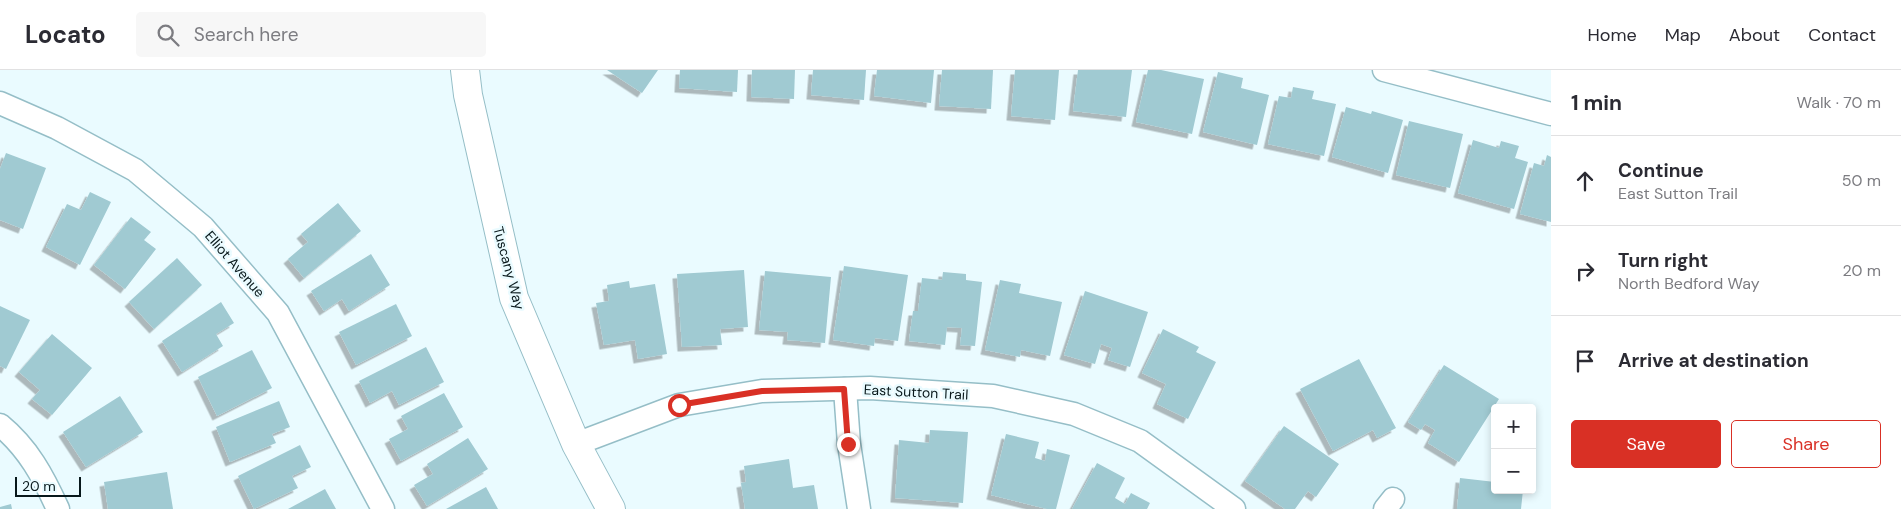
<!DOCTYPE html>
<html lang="en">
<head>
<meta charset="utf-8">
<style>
  body { margin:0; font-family:"DM Sans",sans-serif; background:#f7f7f7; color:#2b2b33 }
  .controls { position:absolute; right:15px; bottom:15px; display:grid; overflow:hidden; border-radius:5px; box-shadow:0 2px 8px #0003 }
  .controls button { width:45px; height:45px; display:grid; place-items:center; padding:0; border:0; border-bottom:1px solid #e1e1e2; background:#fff; color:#2b2b33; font:25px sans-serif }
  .scale { position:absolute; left:15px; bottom:12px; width:66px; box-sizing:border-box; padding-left:5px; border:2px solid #08181b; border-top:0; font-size:14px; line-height:18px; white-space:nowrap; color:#08181b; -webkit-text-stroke:4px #eafbff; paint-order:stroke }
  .stop { position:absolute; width:15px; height:15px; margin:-11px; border:4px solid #d93025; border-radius:50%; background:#fff }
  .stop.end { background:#d93025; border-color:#fff; box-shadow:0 1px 5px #0008 }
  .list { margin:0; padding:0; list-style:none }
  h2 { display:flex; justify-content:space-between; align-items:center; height:65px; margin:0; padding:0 20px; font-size:21px }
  h2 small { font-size:16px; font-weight:400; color:#7c7c81 }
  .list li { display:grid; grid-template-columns:32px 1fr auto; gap:15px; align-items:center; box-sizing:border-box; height:90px; padding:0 20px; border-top:1px solid #e1e1e2 }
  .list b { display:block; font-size:19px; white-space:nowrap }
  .list p { margin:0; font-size:16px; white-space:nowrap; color:#7c7c81 }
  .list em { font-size:16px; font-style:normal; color:#7c7c81 }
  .actions { display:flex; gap:10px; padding:15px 20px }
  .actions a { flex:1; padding:11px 0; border:1px solid #d93025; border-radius:5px; text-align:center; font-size:18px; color:#d93025 }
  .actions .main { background:#d93025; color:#fff }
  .icon { flex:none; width:28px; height:28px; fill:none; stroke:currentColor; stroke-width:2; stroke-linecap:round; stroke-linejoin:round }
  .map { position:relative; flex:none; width:1551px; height:439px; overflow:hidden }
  header { display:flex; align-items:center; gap:30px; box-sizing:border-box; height:70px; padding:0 25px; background:#fff; border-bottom:1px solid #e1e1e2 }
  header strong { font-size:24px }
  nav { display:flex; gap:28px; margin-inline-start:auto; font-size:18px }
  .search { width:350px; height:45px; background:#f7f7f7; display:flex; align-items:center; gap:12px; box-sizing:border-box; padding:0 18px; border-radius:5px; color:#7c7c81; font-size:19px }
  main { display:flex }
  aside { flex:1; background:#fff }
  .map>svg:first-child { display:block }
  .building { fill:#a0cad2; filter:url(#shadow) }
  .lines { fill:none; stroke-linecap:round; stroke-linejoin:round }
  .street-casing { stroke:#95bec7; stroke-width:25 }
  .secondary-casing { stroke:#95bec7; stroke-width:30 }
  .street { stroke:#fff; stroke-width:22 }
  .secondary { stroke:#fff; stroke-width:28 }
  .route { stroke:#d93025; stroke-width:6 }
  .labels { text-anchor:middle; stroke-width:5; stroke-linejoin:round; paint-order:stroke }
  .street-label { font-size:14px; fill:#08181b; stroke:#eafbff }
</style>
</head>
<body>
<header>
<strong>Locato</strong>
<div class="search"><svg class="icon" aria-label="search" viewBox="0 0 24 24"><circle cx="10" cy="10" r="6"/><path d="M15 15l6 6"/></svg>Search here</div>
<nav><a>Home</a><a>Map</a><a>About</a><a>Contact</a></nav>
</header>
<main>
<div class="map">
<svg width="1551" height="439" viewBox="0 0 1551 439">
  <defs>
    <filter id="shadow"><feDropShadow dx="-4.5" dy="4.5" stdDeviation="0" flood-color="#0004"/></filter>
  </defs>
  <rect width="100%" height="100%" fill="#eafbff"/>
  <!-- building -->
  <g class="building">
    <polygon points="607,0 658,0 642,23"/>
    <polygon points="680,0 738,0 737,22 679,18"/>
    <polygon points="752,0 795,0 794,29 751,27"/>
    <polygon points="813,0 866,0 864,30 811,25"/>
    <polygon points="877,0 934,0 931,33 874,26"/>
    <polygon points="942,0 993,0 991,39 939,36"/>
    <polygon points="1015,0 1059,0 1055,50 1011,46"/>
    <polygon points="1078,0 1132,0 1126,47 1073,41"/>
    <polygon points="1148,0 1161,0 1204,9 1192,64 1136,52"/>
    <polygon points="1218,2 1243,8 1241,18 1269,25 1257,75 1203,62"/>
    <polygon points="1293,17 1314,21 1312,29 1336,34 1324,86 1268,74 1279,26 1291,28"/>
    <polygon points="1346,37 1371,44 1372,41 1403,50 1388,103 1332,87"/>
    <polygon points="1409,51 1463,64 1450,118 1396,105"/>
    <polygon points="1473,70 1499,78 1501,71 1519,76 1515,88 1528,92 1514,139 1458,123"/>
    <polygon points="6,83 46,98 23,159 0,150 0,99"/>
    <polygon points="1547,85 1551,87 1551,152 1520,144 1534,93 1544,96"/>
    <polygon points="90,122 111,132 80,195 46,177 67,134 81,140"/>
    <polygon points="338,133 361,161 304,208 288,189 308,172 301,164"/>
    <polygon points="131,147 151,162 144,170 156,179 125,219 94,195"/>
    <polygon points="371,184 390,215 349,241 342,229 324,241 311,221"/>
    <polygon points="177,188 202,215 154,259 129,232"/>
    <polygon points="844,196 908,205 898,271 875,268 874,276 833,270"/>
    <polygon points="744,200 748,257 720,259 722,275 682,277 677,204"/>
    <polygon points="765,201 831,207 825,273 787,270 788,262 759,260"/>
    <polygon points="943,202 966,204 966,210 982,212 975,276 960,275 962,258 947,257 945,275 909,271 913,241 918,241 922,208 942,210"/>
    <polygon points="1000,210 1021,214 1019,223 1062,232 1050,286 1021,280 1020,287 985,280"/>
    <polygon points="629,211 630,218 655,214 667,284 638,289 635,270 604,275 596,233 609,231 607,215"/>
    <polygon points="1085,221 1148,242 1130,297 1108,290 1112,278 1101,274 1095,294 1064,285"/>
    <polygon points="221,232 234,253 216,264 223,276 182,302 162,271"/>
    <polygon points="396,234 412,266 356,295 339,262"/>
    <polygon points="0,236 30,250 6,299 0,296"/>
    <polygon points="1163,259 1199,277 1196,282 1216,292 1188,349 1157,334 1166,314 1142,303"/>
    <polygon points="52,264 92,298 52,345 32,329 40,320 19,302"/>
    <polygon points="426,277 444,312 399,335 392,321 370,333 359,311"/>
    <polygon points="252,280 272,318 217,346 198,307"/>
    <polygon points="1359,289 1396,358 1377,368 1373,360 1333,381 1300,319"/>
    <polygon points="1444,295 1499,329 1459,392 1428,373 1435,360 1425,354 1421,360 1408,352"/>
    <polygon points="444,323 463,357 401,391 389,369 408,359 401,346"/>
    <polygon points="120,326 143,362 86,397 63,362"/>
    <polygon points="279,331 290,357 272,364 276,373 230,392 216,357"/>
    <polygon points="1284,356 1339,394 1316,427 1308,421 1295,439 1285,439 1245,411"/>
    <polygon points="930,360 968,362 963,433 895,428 899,370 929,373"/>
    <polygon points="1006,364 1039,372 1035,388 1045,391 1047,379 1070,385 1056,439 1047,439 991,425"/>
    <polygon points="468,368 488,399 427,436 414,415 433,404 427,394"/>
    <polygon points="300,375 311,397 292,406 298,418 254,439 238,406"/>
    <polygon points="789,389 793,418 814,415 818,439 745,439 741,413 746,412 744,396"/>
    <polygon points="1097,393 1125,408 1115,428 1125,434 1131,423 1150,433 1147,439 1072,439"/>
    <polygon points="167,402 173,439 108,439 104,412"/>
    <polygon points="1460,408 1495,412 1495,420 1523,420 1521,439 1457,439"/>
    <polygon points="486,417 498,439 446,439"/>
    <polygon points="325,419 336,439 288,439"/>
    <polygon points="11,434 12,439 0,439 0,437"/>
  </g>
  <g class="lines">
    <!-- street casing -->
    <g class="street-casing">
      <g id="street">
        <polyline points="1384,0 1551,44"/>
        <polyline points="0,33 57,58 135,100 203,157 278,243 383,439"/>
        <polyline points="845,319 849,374 859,439"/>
        <path d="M0 355C28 378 43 406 58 439"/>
        <polyline points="576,374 679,335 762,321 870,318 993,326 1074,344 1140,371 1234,439"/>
        <polyline points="1385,439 1393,429"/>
      </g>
    </g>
    <!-- secondary casing -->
    <g class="secondary-casing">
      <polyline id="secondary" points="465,0 468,25 514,228 576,374 611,439"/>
    </g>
    <!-- street -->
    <use href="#street" class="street"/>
    <!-- secondary -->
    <use href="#secondary" class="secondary"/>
  </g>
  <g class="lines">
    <!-- route -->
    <polyline class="route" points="679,335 762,321 844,319 848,374"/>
  </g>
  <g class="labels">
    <!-- street labels -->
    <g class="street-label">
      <text transform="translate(235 194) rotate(49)" y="5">Elliot Avenue</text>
      <text transform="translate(509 198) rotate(75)" y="5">Tuscany Way</text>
      <text transform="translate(916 322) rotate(3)" y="5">East Sutton Trail</text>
    </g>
  </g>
</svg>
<div class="controls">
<button>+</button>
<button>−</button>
</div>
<div class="scale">20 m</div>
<div class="stop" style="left:679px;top:335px"></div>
<div class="stop end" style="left:848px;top:374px"></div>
</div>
<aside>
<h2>1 min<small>Walk · 70 m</small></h2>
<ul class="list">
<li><svg class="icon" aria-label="ahead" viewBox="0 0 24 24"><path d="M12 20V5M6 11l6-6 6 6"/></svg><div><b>Continue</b><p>East Sutton Trail</p></div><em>50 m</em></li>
<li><svg class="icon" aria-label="right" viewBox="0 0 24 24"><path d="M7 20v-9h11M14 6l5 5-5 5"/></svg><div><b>Turn right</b><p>North Bedford Way</p></div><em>20 m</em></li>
<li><svg class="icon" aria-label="arrive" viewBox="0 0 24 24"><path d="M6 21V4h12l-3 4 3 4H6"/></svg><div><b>Arrive at destination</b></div></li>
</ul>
<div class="actions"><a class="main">Save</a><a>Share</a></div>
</aside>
</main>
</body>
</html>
